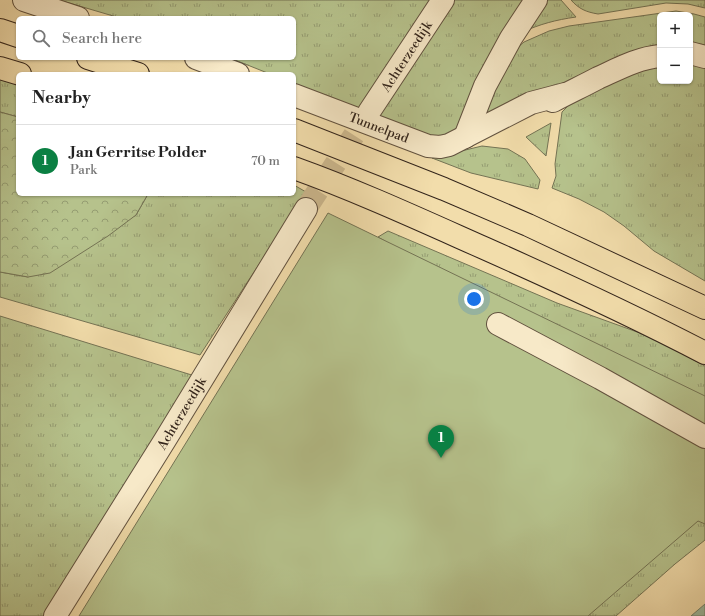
<!DOCTYPE html>
<html lang="en">
<head>
<meta charset="utf-8">
<style>
  body { margin:0; font-family:"Libre Bodoni",serif; background:#f2f2f2; color:#222 }
  .controls { position:absolute; right:12px; top:12px; display:grid; overflow:hidden; border-radius:6px; box-shadow:0 1px 3px #0004 }
  .controls button { width:36px; height:36px; display:grid; place-items:center; padding:0; border:0; border-bottom:1px solid #e0e0e0; background:#fff; color:#222; font:20px sans-serif }
  .you { position:absolute; left:474px; top:299px; width:14px; height:14px; margin:-10px; border:3px solid #fff; border-radius:50%; background:#1a73e8; box-shadow:0 0 0 6px #1a73e833 }
  .badge { display:grid; place-items:center; width:26px; height:26px; border-radius:50%; background:#0b8043; color:#fff; font-size:13px; font-weight:700 }
  .pin { position:absolute; translate:-50% -33px; filter:drop-shadow(0 1px 2px #0008) }
  .pin::after { content:''; position:absolute; top:21px; width:14px; height:12px; background:inherit; clip-path:polygon(0 0,100% 0,50% 100%) }
  .list { margin:0; padding:0; list-style:none }
  h2 { display:flex; justify-content:space-between; align-items:center; height:52px; margin:0; padding:0 16px; font-size:17px }
  h2 small { font-size:13px; font-weight:400; color:#767676 }
  .list li { display:grid; grid-template-columns:26px 1fr auto; gap:12px; align-items:center; box-sizing:border-box; height:72px; padding:0 16px; border-top:1px solid #e0e0e0 }
  .list b { display:block; font-size:15px; white-space:nowrap }
  .list p { margin:0; font-size:13px; white-space:nowrap; color:#767676 }
  .list em { font-size:13px; font-style:normal; color:#767676 }
  .icon { flex:none; width:22px; height:22px; fill:none; stroke:currentColor; stroke-width:2; stroke-linecap:round; stroke-linejoin:round }
  .map { position:relative; flex:none; width:705px; height:616px; overflow:hidden }
  .search { position:absolute; background:#fff; box-shadow:0 1px 3px #0004; left:16px; top:16px; width:280px; height:44px; display:flex; align-items:center; gap:10px; box-sizing:border-box; padding:0 14px; border-radius:6px; color:#767676; font-size:15px }
  .panel { position:absolute; background:#fff; box-shadow:0 1px 3px #0004; left:16px; top:72px; width:280px; height:124px; border-radius:6px }
  .map>svg:first-child { display:block }
  .grass { fill:url(#grass-tufts); stroke:#747354 }
  .forest { fill:url(#forest-crowns); stroke:#747354 }
  .park { fill:#b6c28c; stroke:#747354 }
  .water { fill:#9dbda3; stroke:#72806d }
  .lines { fill:none; stroke-linecap:round; stroke-linejoin:round }
  .minor-tunnel { stroke:#ccb88e; stroke-width:22; stroke-dasharray:22 11; stroke-linecap:butt }
  .minor-casing { stroke:#62523f; stroke-width:24 }
  .highway-casing { stroke:#32241b; stroke-width:24 }
  .minor { stroke:#f7e9c8; stroke-width:22 }
  .highway { stroke:#f2ddab; stroke-width:22 }
  .labels { text-anchor:middle; stroke-width:3.5; stroke-linejoin:round; paint-order:stroke }
  .street-label { font-size:13px; fill:#32241b; stroke:#f7e9c8 }
</style>
</head>
<body>
<div class="map">
<svg width="705" height="616" viewBox="0 0 705 616">
  <defs>
    <pattern id="grass-tufts" width="24" height="20" patternUnits="userSpaceOnUse"><rect width="24" height="20" fill="#b6c28c"/><path d="M3 7l-1-3M5 7V3M7 7l1-3M15 17l-1-3M17 17v-4M19 17l1-3" fill="none" stroke="#959d72"/></pattern>
    <pattern id="forest-crowns" width="20" height="18" patternUnits="userSpaceOnUse"><rect width="20" height="18" fill="#b6c28c"/><path d="M2 6a3 3 0 1 1 6 0M12 15a3 3 0 1 1 6 0" fill="none" stroke="#959d72"/></pattern>
  </defs>
  <rect width="100%" height="100%" fill="#f2ddab"/>
  <filter id="stains"><feTurbulence type="fractalNoise" baseFrequency=".005" numOctaves="4"/><feColorMatrix values="0 0 0 0 .2 0 0 0 0 .09 0 0 0 0 .02 0 0 0 .5 -.17"/></filter>
  <radialGradient id="worn" r=".72"><stop offset=".6" stop-color="#630" stop-opacity="0"/><stop offset="1" stop-color="#630" stop-opacity=".3"/></radialGradient>
  <!-- grass -->
  <g class="grass">
    <polygon points="59,0 435,0 363,111 294,83 294,74 270,74 230,58 294,58 294,18 120,18"/>
    <polygon points="452,0 529,0 460,128 451,135 437,138 375,116"/>
    <path d="M543 0H561L576 17C555 20 541 24 522 32Z"/>
    <path d="M571 0H705V8L688 4 666 3 598 14C586 12 579 9 571 0Z"/>
    <polygon points="676,11 694,14 705,17 705,47 690,44 690,15 660,15 660,47 553,89 488,117 483,112 510,54 524,42 549,31 569,26"/>
    <polygon points="690,63 705,67 705,281 654,251 624,226 604,212 579,199 552,188 556,176 555,164 562,112 579,95 625,74 660,65 660,81 690,81"/>
    <polygon points="0,78 18,83 18,117 0,112"/>
    <polygon points="551,123 546,156 526,137"/>
    <polygon points="482,146 508,149 525,159 540,180 538,189 471,173 432,158"/>
    <polygon points="294,185 306,192 200,355 0,297 0,272 28,277 136,215 148,194 294,194"/>
    <polygon points="388,231 557,303 651,337 705,366 705,431 378,237"/>
    <polygon points="0,316 195,376 45,616 0,616"/>
    <polygon points="705,507 705,540 675,564 616,616 583,616"/>
  </g>
  <!-- forest -->
  <polygon class="forest" points="0,112 18,117 18,194 148,194 136,215 108,236 50,273 28,277 0,272"/>
  <!-- park -->
  <polygon class="park" points="328,213 705,396 705,524 698,521 588,616 79,616"/>
  <!-- water -->
  <polygon class="water" points="705,604 705,616 691,616"/>
  <g class="lines">
    <!-- minor-tunnel -->
    <polyline class="minor-tunnel" points="306,209 369,112"/>
    <!-- minor casing -->
    <g class="minor-casing">
      <g id="minor">
        <polyline points="24,0 78,18"/>
        <polyline points="690,53 705,57"/>
        <polyline points="196,58 238,74"/>
        <polyline points="294,95 428,146 440,147 449,145 531,103 565,94"/>
        <path d="M553 101C568 93 583 86 598 78 618 69 638 58 660 56"/>
        <polyline points="369,112 443,0"/>
        <polyline points="465,137 485,86 511,38 536,0"/>
        <polyline points="498,324 600,378 705,437"/>
        <polyline points="55,616 165,440 306,209"/>
      </g>
    </g>
    <!-- highway casing -->
    <g class="highway-casing">
      <g id="highway">
        <polyline points="0,30 18,36"/>
        <polyline points="88,58 138,74"/>
        <polyline points="0,68 20,74"/>
        <polyline points="294,130 444,189 528,225 705,308"/>
        <path d="M294 168C358 191 421 220 484 248 558 281 632 315 705 353"/>
      </g>
    </g>
    <!-- minor -->
    <use href="#minor" class="minor"/>
    <!-- highway -->
    <use href="#highway" class="highway"/>
  </g>
  <g class="labels">
    <!-- street labels -->
    <g class="street-label">
      <text transform="translate(406 56) rotate(-57)" y="5">Achterzeedijk</text>
      <text transform="translate(379 127) rotate(21)" y="5">Tunnelpad</text>
      <text transform="translate(181 413) rotate(-59)" y="5">Achterzeedijk</text>
    </g>
  </g>
  <rect width="100%" height="100%" filter="url(#stains)"/>
  <rect width="100%" height="100%" fill="url(#worn)"/>
</svg>
<div class="controls">
<button>+</button>
<button>−</button>
</div>
<div class="you"></div>
<div class="pin badge" style="left:441px;top:458px">1</div>
<div class="search"><svg class="icon" aria-label="search" viewBox="0 0 24 24"><circle cx="10" cy="10" r="6"/><path d="M15 15l6 6"/></svg>Search here</div>
<section class="panel">
<h2>Nearby<small></small></h2>
<ul class="list">
<li><span class="badge">1</span><div><b>Jan Gerritse Polder</b><p>Park</p></div><em>70 m</em></li>
</ul>
</section>
</div>
</body>
</html>
